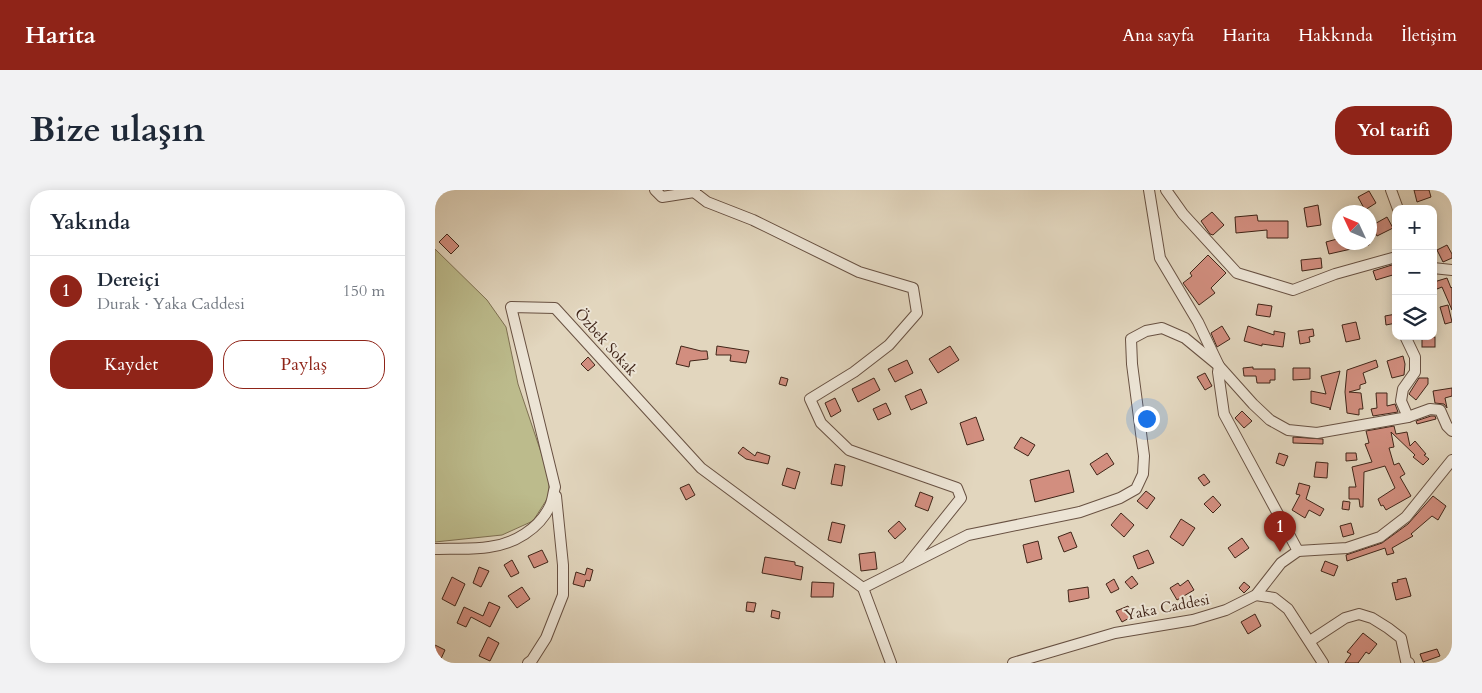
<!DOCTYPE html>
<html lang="tr">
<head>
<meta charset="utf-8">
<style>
  body { margin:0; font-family:Cardo,serif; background:#f2f2f3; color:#1f2937 }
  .controls { position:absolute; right:15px; top:15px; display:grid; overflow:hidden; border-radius:10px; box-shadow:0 2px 12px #0003 }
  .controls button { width:45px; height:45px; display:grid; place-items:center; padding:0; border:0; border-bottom:1px solid #e0e1e3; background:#fff; color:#1f2937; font:25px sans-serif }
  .compass { position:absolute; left:897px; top:15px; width:45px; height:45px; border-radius:50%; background:#fff; box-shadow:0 2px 12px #0003; rotate:314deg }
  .you { position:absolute; left:711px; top:228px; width:18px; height:18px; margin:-12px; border:4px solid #fff; border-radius:50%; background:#1a73e8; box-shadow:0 0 0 8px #1a73e833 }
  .badge { display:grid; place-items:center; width:32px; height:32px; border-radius:50%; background:#8f2418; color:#fff; font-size:16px; font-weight:700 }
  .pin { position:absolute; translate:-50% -41px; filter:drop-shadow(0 1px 2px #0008) }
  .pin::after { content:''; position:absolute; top:26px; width:18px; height:15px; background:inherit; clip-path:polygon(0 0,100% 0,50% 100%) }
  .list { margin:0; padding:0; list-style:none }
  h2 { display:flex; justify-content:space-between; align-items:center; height:65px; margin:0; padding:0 20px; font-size:21px }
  h2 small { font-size:16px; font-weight:400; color:#747a83 }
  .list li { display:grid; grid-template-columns:32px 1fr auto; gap:15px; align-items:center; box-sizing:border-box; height:70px; padding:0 20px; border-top:1px solid #e0e1e3 }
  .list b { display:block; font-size:19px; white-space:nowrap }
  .list p { margin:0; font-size:16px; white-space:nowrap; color:#747a83 }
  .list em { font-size:16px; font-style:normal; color:#747a83 }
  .actions { display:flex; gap:10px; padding:15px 20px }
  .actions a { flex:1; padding:11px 0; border:1px solid #8f2418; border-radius:20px; text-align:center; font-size:18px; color:#8f2418 }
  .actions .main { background:#8f2418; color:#fff }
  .icon { flex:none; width:28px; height:28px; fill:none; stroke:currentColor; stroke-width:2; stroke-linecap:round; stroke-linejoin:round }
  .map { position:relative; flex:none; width:1017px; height:473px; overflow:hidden; border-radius:20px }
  header { display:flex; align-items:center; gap:30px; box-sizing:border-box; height:70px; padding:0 25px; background:#8f2418; color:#fff }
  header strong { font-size:24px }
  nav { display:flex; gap:28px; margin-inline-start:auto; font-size:18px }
  .intro { display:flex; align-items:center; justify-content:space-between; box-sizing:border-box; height:120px; padding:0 30px }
  h1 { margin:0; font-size:35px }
  .button { padding:12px 22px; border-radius:20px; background:#8f2418; color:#fff; font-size:18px; font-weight:700 }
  main { display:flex; gap:30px; padding:0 30px }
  aside { flex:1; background:#fff; border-radius:20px; box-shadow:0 2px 12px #0003 }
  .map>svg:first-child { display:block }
  .green { fill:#bcbb8c; stroke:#7e7052 }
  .building { fill:#d28e7f; stroke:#402518 }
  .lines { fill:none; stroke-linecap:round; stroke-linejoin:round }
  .minor-casing { stroke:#685142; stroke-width:12 }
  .minor { stroke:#ece4d5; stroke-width:10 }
  .labels { text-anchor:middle; stroke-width:4; stroke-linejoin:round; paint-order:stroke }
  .street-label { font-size:15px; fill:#402518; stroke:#ece4d5 }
</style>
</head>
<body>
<header>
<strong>Harita</strong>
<nav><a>Ana sayfa</a><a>Harita</a><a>Hakkında</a><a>İletişim</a></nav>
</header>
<div class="intro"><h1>Bize ulaşın</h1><a class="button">Yol tarifi</a></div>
<main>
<aside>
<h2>Yakında<small></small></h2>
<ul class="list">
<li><span class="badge">1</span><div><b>Dereiçi</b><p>Durak · Yaka Caddesi</p></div><em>150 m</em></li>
</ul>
<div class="actions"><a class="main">Kaydet</a><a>Paylaş</a></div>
</aside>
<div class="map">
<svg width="1017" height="473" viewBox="0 0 1017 473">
  <rect width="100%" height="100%" fill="#e2d6be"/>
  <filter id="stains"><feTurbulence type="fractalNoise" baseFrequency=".004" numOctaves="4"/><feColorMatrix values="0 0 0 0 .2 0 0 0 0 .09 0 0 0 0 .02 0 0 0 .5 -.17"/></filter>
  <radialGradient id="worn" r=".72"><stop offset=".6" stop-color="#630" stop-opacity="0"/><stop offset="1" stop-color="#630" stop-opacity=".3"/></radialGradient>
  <!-- green -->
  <polygon class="green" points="0,59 52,110 71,137 83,194 114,286 114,306 98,331 67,345 0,352"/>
  <!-- building -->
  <g class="building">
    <polygon points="979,0 994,0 996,7 982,12"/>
    <polygon points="934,1 941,13 930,20 923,7"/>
    <polygon points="883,15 886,35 872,37 869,18"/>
    <polygon points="777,22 789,35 778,45 775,44 766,31"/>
    <polygon points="822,25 823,31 853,31 853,48 832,48 832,40 801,43 800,27"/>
    <polygon points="952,27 958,38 942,46 936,36"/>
    <polygon points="12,44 24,56 16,64 4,52"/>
    <polygon points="902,49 903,52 934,52 934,55 894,64 891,52"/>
    <polygon points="1012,55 1017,64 1017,68 1008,72 1002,60"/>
    <polygon points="773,65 791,83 776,98 780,103 764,115 748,93 757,86 755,83"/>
    <polygon points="886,68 887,78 867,81 866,70"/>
    <polygon points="960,74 961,84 941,90 938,81"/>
    <polygon points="1012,88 1016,98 1017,97 1017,120 1007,97 1002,99 999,92"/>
    <polygon points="823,114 837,116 835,127 821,125"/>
    <polygon points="1013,115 1017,132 1010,134 1005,117"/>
    <polygon points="961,124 961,133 951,135 950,126"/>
    <polygon points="921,132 925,149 911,152 907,135"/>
    <polygon points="787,136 795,149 782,157 776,143"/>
    <polygon points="813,136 839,145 839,141 850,143 848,157 827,154 827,156 809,151"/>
    <polygon points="878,139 879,146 874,147 875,152 865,154 863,141"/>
    <rect x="987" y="147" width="13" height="10"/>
    <polygon points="246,156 266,161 272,161 273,169 255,171 254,177 241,174"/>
    <polygon points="282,156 314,161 311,173 295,171 296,165 281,165"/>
    <polygon points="515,156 524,170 503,183 494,169"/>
    <polygon points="968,166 970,174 969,185 957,188 952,171"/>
    <polygon points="153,167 160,175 153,181 146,174"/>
    <polygon points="472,170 478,183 460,192 453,179"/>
    <polygon points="941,170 943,177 928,183 931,193 925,195 925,199 914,202 926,203 928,219 924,219 924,225 912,223 910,202 912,180"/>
    <polygon points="818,177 818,179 840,179 840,190 835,190 835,193 822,193 821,186 809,186 808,178"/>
    <polygon points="858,178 875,178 875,189 858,190"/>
    <polygon points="905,181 895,220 895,218 876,213 876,201 891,204 886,186"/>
    <polygon points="770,183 777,196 770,200 762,187"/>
    <polygon points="346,187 353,189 351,196 344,194"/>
    <polygon points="439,188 445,200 423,212 417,199"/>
    <polygon points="984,188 993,188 993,194 981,210 974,204"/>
    <polygon points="1017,198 1017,206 1010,208 1012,218 1009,214 1000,213 998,201"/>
    <polygon points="486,199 492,213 476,220 470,206"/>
    <polygon points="941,203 952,203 952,216 960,214 963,222 938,226 936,219 942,218"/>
    <polygon points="400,208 406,221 396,227 390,213"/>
    <polygon points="451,213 456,224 443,230 438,219"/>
    <polygon points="807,221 817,231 809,238 800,228"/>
    <polygon points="996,226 1000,226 1001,229 982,234 981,231"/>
    <polygon points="541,227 549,250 532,255 525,233"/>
    <polygon points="959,236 961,244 972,242 975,256 980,251 991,264 989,265 994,269 988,275 978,267 980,265 956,242 959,257 954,258 959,275 964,273 970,284 965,287 976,306 951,320 948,315 946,316 943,309 960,298 950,276 929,282 928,317 925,317 924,309 914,309 914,297 921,297 917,277 937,272 930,254 934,253 931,241"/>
    <polygon points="586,247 600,255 593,266 579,258"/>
    <polygon points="858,247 888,249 888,254 858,253"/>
    <polygon points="308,257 320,266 322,262 335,266 333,274 311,269 303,263"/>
    <polygon points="672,263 679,274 662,285 655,274"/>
    <polygon points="844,263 853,266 849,276 841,273"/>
    <polygon points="911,263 921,263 922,270 911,271"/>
    <polygon points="881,272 893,273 892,288 879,287"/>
    <polygon points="400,274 410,276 407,296 396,294"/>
    <polygon points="352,278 365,282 360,299 347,295"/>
    <polygon points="634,280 639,302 600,312 595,290"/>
    <polygon points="769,284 775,292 769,296 763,288"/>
    <polygon points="864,293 875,296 871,309 889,319 885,326 874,320 870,328 857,320 865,305 861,304"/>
    <polygon points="254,294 260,305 251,310 245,298"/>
    <polygon points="711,301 720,308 712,319 702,311"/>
    <polygon points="485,302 498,307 493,321 480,316"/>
    <polygon points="778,306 786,315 778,323 769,314"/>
    <polygon points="998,306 1011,316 1003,330 997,326 976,344 978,346 957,358 959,363 952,365 950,358 912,371 911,365 947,353 973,334"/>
    <polygon points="908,311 915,312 914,320 907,319"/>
    <polygon points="686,323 699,335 689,347 676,335"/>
    <polygon points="746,329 760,338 748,356 735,347"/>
    <polygon points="464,331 471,339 460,349 453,341"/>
    <polygon points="397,332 410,335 406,353 393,350"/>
    <polygon points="916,333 919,344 908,347 905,336"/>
    <polygon points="636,342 642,357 629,362 623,347"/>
    <polygon points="807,348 814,358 800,368 793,358"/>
    <polygon points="603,351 607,369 592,373 588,355"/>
    <polygon points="107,360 113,372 99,378 93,366"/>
    <polygon points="713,360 719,373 703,379 698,366"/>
    <polygon points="440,362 442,379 426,381 424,364"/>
    <polygon points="330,367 360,372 360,375 368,377 366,390 327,383"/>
    <polygon points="77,370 84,383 76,387 69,375"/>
    <polygon points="890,371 903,376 899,386 886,381"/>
    <polygon points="44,377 54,381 46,397 38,393"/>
    <polygon points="152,378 158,380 155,391 151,390 149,397 138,394 141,382 150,385"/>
    <polygon points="697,386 703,394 696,399 690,392"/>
    <polygon points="17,387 30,394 20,416 7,409"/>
    <polygon points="971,388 976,406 961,410 957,393 963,392 962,390"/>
    <polygon points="679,389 684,399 676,403 671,394"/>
    <polygon points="753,390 759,400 742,410 735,398 743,393 745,396"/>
    <polygon points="377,392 399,393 398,407 376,407"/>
    <polygon points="809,392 815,397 809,403 804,398"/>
    <polygon points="87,397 95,409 82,418 73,406"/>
    <polygon points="653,397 654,408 634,412 633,400"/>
    <polygon points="54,412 65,417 55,437 36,427 31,437 22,433 29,417 48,426"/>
    <polygon points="312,412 321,413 319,422 311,421"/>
    <polygon points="693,416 698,426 687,432 681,421"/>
    <polygon points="337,420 345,422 344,429 336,427"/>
    <polygon points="820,424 826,436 813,444 806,432"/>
    <polygon points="928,443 942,454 934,464 931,462 923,473 910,473 916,464 912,462"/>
    <polygon points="53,447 64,453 55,471 44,466"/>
    <polygon points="0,455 10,460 5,471 0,469"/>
    <polygon points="1002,459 1005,466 988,472 985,464"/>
  </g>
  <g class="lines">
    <!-- minor casing -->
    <g class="minor-casing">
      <g id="minor">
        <polyline points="220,0 227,7 259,2"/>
        <polyline points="260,0 259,2 272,12 318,30 424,82 478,98 482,123 454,155 419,182 375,209 386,233 414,260 522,298 526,308 473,374"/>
        <polyline points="714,0 725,68 763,132 784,176 783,182 789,224 863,361"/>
        <polyline points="731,0 748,24 802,83 858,100 900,84 961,67"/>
        <polyline points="956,0 963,19"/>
        <polyline points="998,78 1017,80"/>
        <polyline points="973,227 995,219 1005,220 1012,236 1017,241"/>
        <path d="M0 359C17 358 37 360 54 357 79 354 104 339 115 316 118 310 118 303 120 297L76 117 120 118 266 278 428 398 456 473"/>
        <polyline points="428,398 533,345 645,322 685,308 701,299 708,284 709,266 697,174 696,149 711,141 727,138 750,148 784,176 818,214 835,230 853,240 882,243 973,227 966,211 968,199 980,182 980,167 970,146"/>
        <polyline points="821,405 839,408 853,419 888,473"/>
        <polyline points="875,451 910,428 924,424 937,428 953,438 966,448 971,471 974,473"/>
        <polyline points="93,473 97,470 111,448 128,405 128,375 121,306"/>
        <polyline points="578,473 680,443 758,430 791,420 821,405 846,373 863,361 912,358 945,347 971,327 1017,270"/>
      </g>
    </g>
    <!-- minor -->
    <use href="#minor" class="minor"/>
  </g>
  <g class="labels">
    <!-- street labels -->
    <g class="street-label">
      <text transform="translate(171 152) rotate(48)" y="5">Özbek Sokak</text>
      <text transform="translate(732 417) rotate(-11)" y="5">Yaka Caddesi</text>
    </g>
  </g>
  <rect width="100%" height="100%" filter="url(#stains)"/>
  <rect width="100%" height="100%" fill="url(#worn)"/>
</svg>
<div class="controls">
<button>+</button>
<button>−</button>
<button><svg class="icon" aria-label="layers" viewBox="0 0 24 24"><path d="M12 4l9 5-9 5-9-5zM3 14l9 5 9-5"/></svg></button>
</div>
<svg class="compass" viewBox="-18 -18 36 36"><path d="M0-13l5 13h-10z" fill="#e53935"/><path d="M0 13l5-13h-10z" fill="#747a83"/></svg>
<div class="you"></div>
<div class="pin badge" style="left:845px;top:362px">1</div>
</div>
</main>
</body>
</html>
